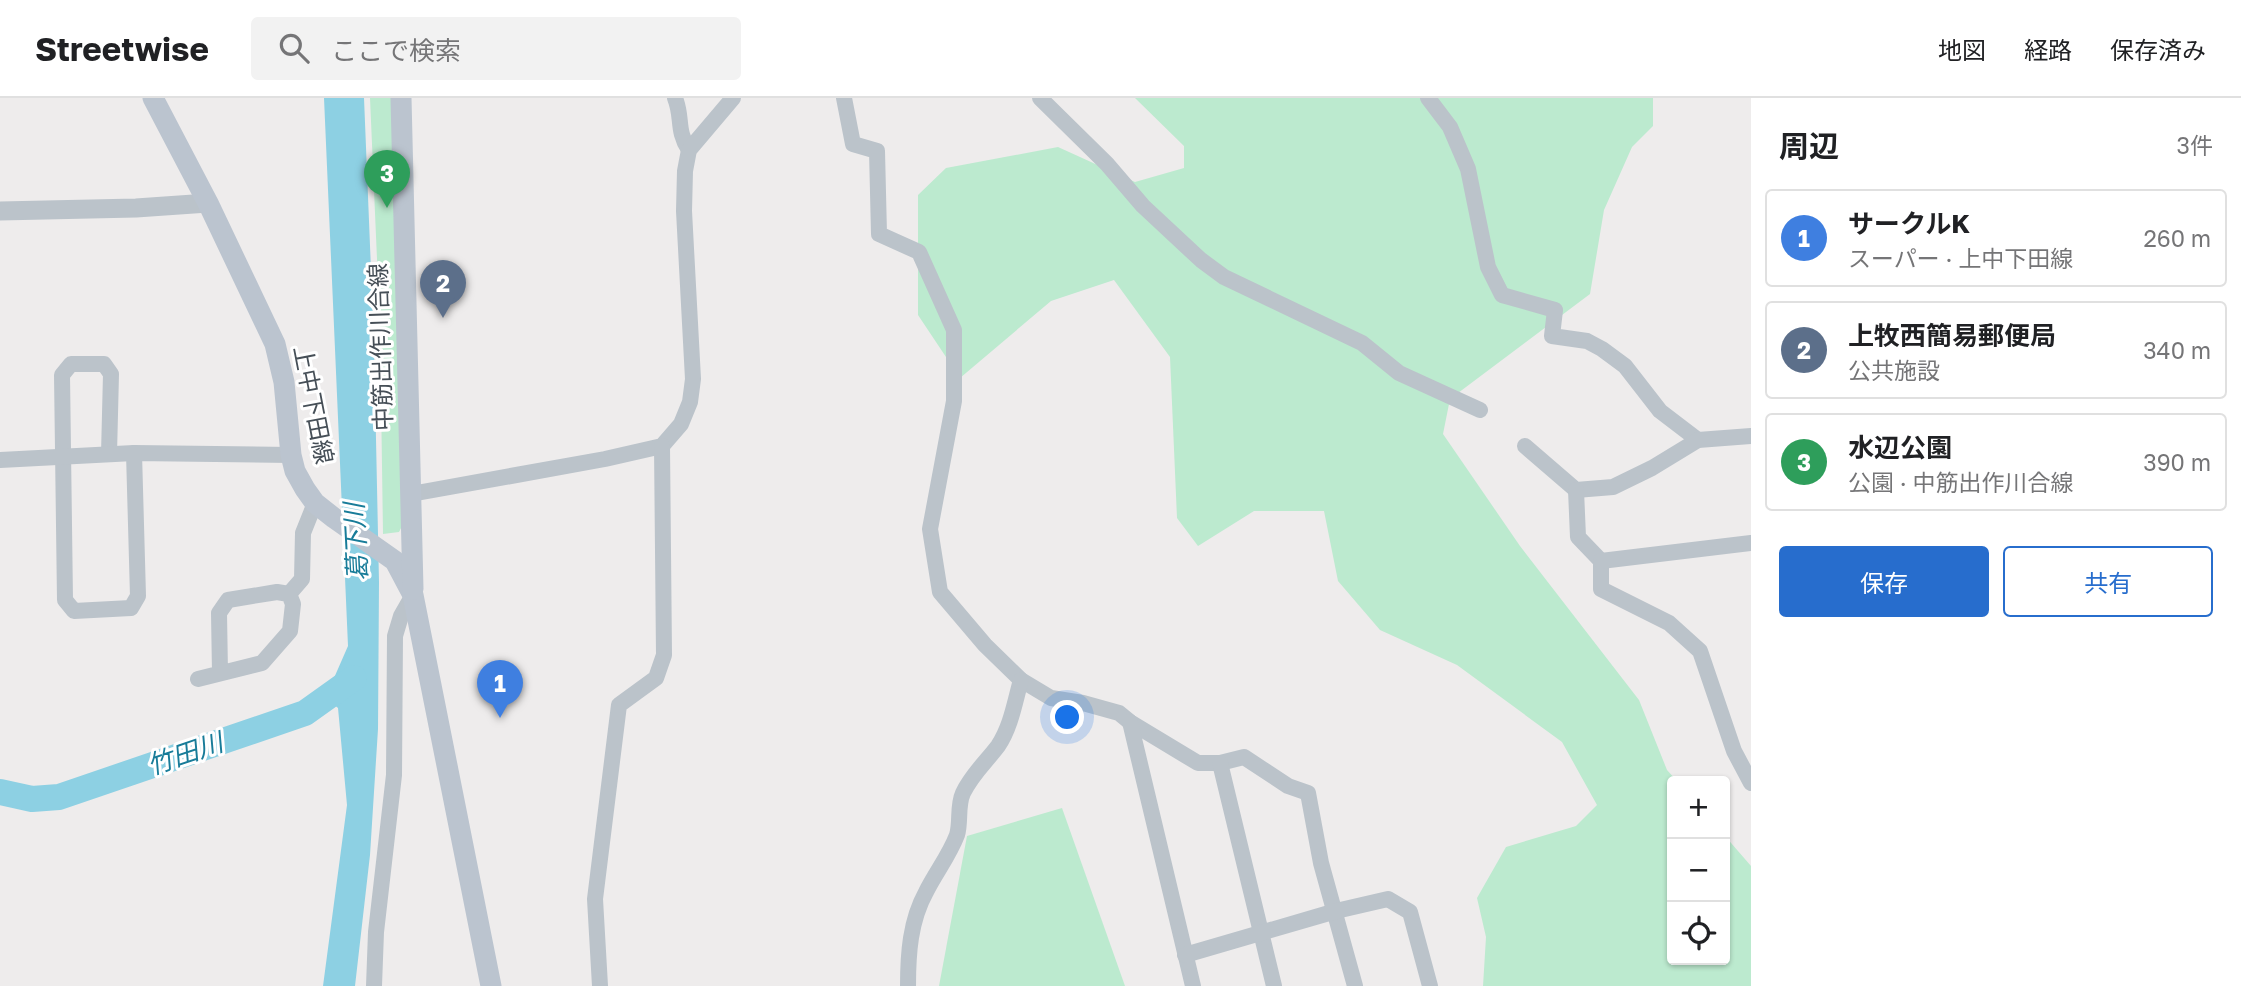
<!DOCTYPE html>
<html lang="ja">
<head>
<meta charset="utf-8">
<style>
  body { margin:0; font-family:"Golos Text","Noto Sans JP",sans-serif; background:#f2f2f2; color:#202124 }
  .controls { position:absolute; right:21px; bottom:21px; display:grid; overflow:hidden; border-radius:7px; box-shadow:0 2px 5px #0004 }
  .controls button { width:63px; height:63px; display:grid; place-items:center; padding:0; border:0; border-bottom:2px solid #e0e0e0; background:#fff; color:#202124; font:35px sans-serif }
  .you { position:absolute; left:1068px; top:620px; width:24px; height:24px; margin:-18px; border:5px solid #fff; border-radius:50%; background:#1a73e8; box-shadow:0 0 0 10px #1a73e833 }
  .badge { display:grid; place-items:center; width:46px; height:46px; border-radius:50%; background:#276dcd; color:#fff; font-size:23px; font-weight:700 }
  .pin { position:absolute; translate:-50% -58px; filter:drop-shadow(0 2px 4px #0008) }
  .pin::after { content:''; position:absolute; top:37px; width:24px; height:21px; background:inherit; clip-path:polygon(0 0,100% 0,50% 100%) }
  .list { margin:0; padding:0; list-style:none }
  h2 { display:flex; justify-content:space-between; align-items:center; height:91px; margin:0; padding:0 28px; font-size:30px }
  h2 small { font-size:23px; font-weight:400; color:#757577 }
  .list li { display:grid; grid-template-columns:46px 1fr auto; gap:21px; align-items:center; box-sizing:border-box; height:98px; margin:0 14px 14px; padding:0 14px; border:2px solid #e0e0e0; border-radius:7px }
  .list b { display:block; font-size:26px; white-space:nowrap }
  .list p { margin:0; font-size:23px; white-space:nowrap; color:#757577 }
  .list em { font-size:23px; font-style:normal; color:#757577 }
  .actions { display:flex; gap:14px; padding:21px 28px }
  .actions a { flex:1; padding:16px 0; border:2px solid #276dcd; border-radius:7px; text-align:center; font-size:24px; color:#276dcd }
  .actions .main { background:#276dcd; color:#fff }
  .icon { flex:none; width:38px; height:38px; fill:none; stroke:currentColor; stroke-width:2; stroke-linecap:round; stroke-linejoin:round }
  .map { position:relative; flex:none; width:1751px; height:888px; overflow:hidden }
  header { display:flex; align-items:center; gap:42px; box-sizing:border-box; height:98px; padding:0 35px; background:#fff; border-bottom:2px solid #e0e0e0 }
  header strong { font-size:33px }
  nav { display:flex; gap:38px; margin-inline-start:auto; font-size:24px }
  .search { width:490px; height:63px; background:#f2f2f2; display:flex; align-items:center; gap:18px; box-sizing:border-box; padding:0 24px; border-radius:7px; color:#757577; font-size:26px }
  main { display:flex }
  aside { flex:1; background:#fff }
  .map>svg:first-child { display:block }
  .green { fill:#bceacf }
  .water { fill:#8dd0e3 }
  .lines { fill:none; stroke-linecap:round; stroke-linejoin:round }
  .river { stroke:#8dd0e3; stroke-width:26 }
  .minor { stroke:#bbc3ca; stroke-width:16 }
  .tertiary { stroke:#bbc3ca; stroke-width:19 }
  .secondary { stroke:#bbc4cf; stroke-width:21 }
  .labels { text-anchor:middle; stroke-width:6; stroke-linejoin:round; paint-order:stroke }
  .street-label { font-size:24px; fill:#464f57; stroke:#fff }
  .water-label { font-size:26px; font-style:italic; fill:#187c99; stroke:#fff }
</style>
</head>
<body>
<header>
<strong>Streetwise</strong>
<div class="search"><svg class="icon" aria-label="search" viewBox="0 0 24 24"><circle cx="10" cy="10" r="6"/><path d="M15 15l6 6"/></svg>ここで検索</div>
<nav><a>地図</a><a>経路</a><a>保存済み</a></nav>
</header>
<main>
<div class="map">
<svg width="1751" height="888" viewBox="0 0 1751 888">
  <rect width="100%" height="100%" fill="#eeecec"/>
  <!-- green -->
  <g class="green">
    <polygon points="370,0 396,0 402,428 399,434 383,436 380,230"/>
    <polygon points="1135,0 1653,0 1653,28 1632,49 1604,112 1590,196 1450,301 1443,336 1520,448 1639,602 1667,672 1677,683 1672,683 1672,862 1725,862 1725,738 1751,768 1751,888 1483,888 1486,839 1477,800 1506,749 1576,728 1597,707 1562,644 1457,567 1380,532 1338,483 1324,413 1254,413 1198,448 1177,420 1170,259 1114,182 1051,203 960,280 918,217 918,97 946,70 1058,49 1135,84 1184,70 1184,48"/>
    <polygon points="1062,710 1125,888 939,888 967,738"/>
  </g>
  <!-- water -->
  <polygon class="water" points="324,0 364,0 374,246 379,484 378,631 370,757 355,888 323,888 347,707 338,610 321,595 334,580 348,548"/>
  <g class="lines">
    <!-- river -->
    <polyline class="river" points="0,694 32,701 59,699 305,615 354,580"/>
    <!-- minor -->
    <g class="minor">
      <path d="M675 0C683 20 676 32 689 52"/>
      <polyline points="844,0 853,46 877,53 879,136 919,154 954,232 954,303 930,431 940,494 985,547 1021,582 1051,600 1083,605 1119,615 1130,624 1198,665 1220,665 1244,659 1288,688 1308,695 1321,765 1355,888"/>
      <polyline points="1040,0 1107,66 1143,108 1201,162 1224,179 1362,245 1399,275 1480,312"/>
      <polyline points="1428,0 1450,29 1468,71 1488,169 1502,197 1555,212 1552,238 1587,243 1602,251 1625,268 1660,313 1698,342"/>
      <polyline points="1525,348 1576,392 1613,389 1652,370 1698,342 1751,338"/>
      <polyline points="109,356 111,276 104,266 71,266 62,277 65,502 74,513 131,510 138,498 134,355"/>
      <polyline points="0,362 134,355 291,357"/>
      <polyline points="1576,392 1578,439 1601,463 1601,491 1669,525 1700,553 1734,653 1751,685"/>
      <polyline points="411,396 605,361 662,348 681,326 690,304 693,281 684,113 685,73 689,52 733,0"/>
      <polyline points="1601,463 1751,445"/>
      <polyline points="289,496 302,481 303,435 315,405"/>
      <polyline points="198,581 262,565 290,533 293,506 289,496 277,494 228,502 219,515 220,575"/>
      <polyline points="1130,624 1193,888"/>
      <polyline points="1220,665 1274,888"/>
      <polyline points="1185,857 1336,813 1388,801 1410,814 1430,888"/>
      <polyline points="374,888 376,834 394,677 395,538 401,518 413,497"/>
      <polyline points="600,888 595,801 619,607 656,580 664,557 662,348"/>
      <path d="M908 888C908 856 910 823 926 794 936 774 949 758 957 737 961 724 957 708 963 695 972 676 986 664 998 648 1011 629 1015 603 1021 582"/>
    </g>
    <!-- tertiary -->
    <polyline class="tertiary" points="0,113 136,110 208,105"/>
    <!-- secondary -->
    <g class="secondary">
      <polyline points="153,0 208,105 275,246 284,284 291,357 295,373 305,391 315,405 334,420 395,463 413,497 491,888"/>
      <polyline points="401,0 413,491"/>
    </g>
  </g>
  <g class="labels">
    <!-- street labels -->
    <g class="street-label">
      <text transform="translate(381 249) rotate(-92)" y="8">中筋出作川合線</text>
      <text transform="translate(313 307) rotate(79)" y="8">上中下田線</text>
    </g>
    <!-- water labels -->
    <g class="water-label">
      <text transform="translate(356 444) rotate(-93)" y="9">葛下川</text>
      <text transform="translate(185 656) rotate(-19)" y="9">竹田川</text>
    </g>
  </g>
</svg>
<div class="controls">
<button>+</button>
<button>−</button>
<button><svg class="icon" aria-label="locate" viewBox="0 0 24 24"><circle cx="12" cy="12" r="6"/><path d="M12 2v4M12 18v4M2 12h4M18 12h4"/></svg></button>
</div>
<div class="you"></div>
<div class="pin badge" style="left:500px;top:620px;background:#3f7fe0">1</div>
<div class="pin badge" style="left:443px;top:220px;background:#5c6f8a">2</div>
<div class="pin badge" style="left:387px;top:110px;background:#2e9e5b">3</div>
</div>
<aside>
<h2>周辺<small>3件</small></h2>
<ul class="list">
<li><span class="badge" style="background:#3f7fe0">1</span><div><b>サークルK</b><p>スーパー · 上中下田線</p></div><em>260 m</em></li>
<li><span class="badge" style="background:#5c6f8a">2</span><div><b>上牧西簡易郵便局</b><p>公共施設</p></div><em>340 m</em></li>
<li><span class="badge" style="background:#2e9e5b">3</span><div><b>水辺公園</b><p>公園 · 中筋出作川合線</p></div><em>390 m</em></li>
</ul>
<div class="actions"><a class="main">保存</a><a>共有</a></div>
</aside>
</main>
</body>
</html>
